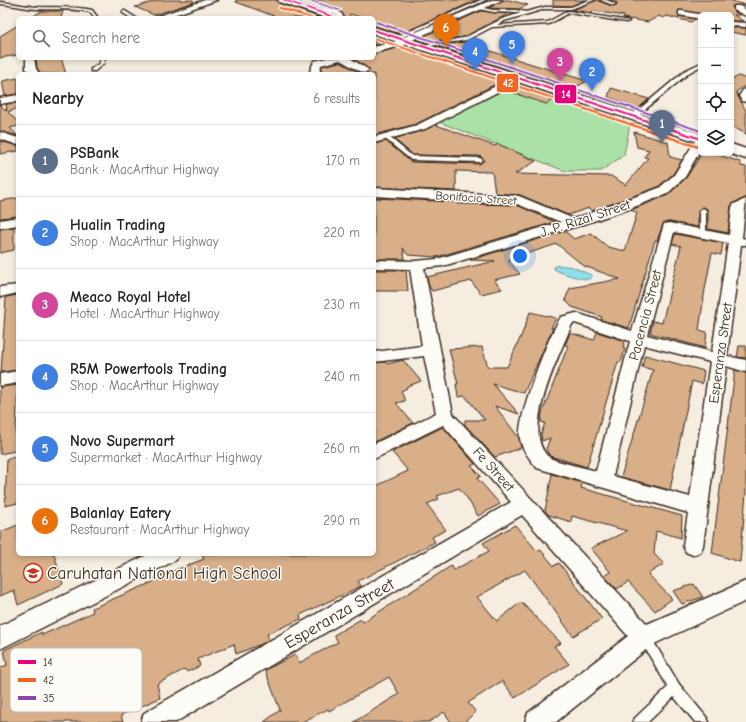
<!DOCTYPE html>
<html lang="en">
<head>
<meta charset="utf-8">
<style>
  body { margin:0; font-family:"Comic Neue",sans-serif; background:#f2f2f2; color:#202124 }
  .controls { position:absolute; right:12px; top:12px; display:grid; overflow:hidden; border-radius:6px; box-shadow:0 2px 6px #0003 }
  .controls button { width:36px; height:36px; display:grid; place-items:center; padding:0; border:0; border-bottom:1px solid #e0e0e0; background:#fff; color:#202124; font:20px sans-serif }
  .you { position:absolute; left:520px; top:256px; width:14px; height:14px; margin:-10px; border:3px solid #fff; border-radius:50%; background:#1a73e8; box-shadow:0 0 0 6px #1a73e833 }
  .badge { display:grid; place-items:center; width:26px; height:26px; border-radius:50%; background:#1a73e8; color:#fff; font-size:13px; font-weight:700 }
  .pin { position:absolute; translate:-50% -33px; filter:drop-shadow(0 1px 2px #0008) }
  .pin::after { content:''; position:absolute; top:21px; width:14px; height:12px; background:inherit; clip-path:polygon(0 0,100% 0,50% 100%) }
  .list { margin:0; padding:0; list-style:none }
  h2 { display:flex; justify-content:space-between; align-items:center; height:52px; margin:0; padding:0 16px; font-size:17px }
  h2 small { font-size:13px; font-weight:400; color:#757577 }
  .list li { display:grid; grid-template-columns:26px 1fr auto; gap:12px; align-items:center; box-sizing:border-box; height:72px; padding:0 16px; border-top:1px solid #e0e0e0 }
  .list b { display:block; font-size:15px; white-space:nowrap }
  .list p { margin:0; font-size:13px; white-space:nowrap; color:#757577 }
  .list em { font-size:13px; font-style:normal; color:#757577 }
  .icon { flex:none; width:22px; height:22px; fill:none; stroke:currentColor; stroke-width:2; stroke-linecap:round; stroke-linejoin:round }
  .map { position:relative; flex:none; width:746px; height:722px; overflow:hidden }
  .search { position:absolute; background:#fff; box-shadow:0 2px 6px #0003; left:16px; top:16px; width:360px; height:44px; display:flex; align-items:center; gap:10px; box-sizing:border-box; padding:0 14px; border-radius:6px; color:#757577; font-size:15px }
  .panel { position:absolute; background:#fff; box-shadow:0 2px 6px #0003; left:16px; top:72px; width:360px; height:484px; border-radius:6px }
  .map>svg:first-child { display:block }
  .green { fill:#a9e1a6; stroke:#728662 }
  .water { fill:#8fdeed; stroke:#6d969a }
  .building { fill:#d8af89; stroke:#3b2a1e }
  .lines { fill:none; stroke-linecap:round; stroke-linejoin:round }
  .lane-casing { stroke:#3b2a1e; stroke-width:3 }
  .street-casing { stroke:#3b2a1e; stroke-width:3 }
  .highway-casing { stroke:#3b2a1e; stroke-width:3 }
  .lane { fill:#fdfcf7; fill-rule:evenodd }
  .street { fill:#fdfcf7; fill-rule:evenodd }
  .highway { fill:#fdfcf7; fill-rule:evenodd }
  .bus-1-casing { stroke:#fdfcf7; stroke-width:3 }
  .bus-2-casing { stroke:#fdfcf7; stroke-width:3 }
  .bus-3-casing { stroke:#fdfcf7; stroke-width:3 }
  .bus-1 { fill:#e5007d; fill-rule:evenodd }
  .bus-2 { fill:#f26522; fill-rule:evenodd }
  .bus-3 { fill:#8e44ad; fill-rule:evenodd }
  .labels { text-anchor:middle; stroke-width:3; stroke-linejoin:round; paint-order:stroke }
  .far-street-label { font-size:12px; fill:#3b2a1e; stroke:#fdfcf7 }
  .street-label { font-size:14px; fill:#3b2a1e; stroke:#fdfcf7 }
  .near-poi-label { font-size:17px; fill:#3b2a1e; stroke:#fdfcf7; text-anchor:start }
  .near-street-label { font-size:17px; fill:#3b2a1e; stroke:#fdfcf7 }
  .key { fill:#fdfcf7; stroke:#c3bdb6; stroke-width:1 }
  .key-label { font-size:11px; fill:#3b2a1e }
  .line-badge { stroke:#fdfcf7; stroke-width:1.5 }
  .badge-label { font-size:11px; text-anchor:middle; font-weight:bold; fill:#fff }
</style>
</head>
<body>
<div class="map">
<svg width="746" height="722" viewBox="0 0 746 722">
  <rect width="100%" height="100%" fill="#f6ede1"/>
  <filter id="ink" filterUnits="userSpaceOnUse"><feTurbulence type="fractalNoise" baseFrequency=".025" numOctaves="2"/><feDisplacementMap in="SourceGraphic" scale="8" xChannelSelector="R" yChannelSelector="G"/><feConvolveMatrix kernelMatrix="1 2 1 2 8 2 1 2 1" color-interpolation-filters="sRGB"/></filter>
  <g filter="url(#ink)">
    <!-- green -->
    <polygon class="green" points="511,85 630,124 624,155 601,171 565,171 439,122"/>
    <!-- water -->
    <path class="water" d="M558 265 573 267 591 275 592 277 589 279C584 280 559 273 554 269L555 266Z"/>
    <!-- building -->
    <g class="building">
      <polygon points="160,0 193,0 194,2 154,15 135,7"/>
      <polygon points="236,0 277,0 279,3 321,18 279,18 236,2"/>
      <polygon points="306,0 477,0 400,34 374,26 374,18 363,18 350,14 349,18 345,18 341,12"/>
      <polygon points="503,0 509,0 528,5 519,9 489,8"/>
      <polygon points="553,0 585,0 571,6 553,5"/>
      <polygon points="596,0 612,6 617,3 610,0 729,0 746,5 732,6 733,11 741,15 734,15 743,21 731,21 731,15 704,15 679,10 678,16 695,19 691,22 667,16 663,18 659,16 648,22 623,18 624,16 594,11 592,13 573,10"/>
      <polygon points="42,11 63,11 61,18 30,18"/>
      <polygon points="481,11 508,14 464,37 427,43 417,39"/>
      <polygon points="18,25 18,55 0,58 0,36"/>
      <polygon points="731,28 746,28 746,35 731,32"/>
      <polygon points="374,36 391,41 374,45"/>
      <polygon points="463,42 506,56 587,81 571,90 438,46"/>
      <polygon points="405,46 506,79 416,124 374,135 374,74 365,74 370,70 353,58 374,58 374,54"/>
      <polygon points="36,58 61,58 66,74 41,74 37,68"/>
      <polygon points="340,62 360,73 362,74 321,74 322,66"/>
      <polygon points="739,76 746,79 746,85 736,92 746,111 746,134 731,126 731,80"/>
      <polygon points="18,78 18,94 5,96 2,81"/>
      <polygon points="518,83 558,97 546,104 505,90"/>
      <polygon points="611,88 649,99 639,108 608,97"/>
      <polygon points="18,103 18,108 8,112 18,122 18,126 10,128 18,136 0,131 0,105 7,111 6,104"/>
      <polygon points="436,125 495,146 498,144 536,161 515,174 611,176 626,185 648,158 644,157 649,150 637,147 634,132 668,142 670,157 682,160 673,174 658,187 592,211 589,208 568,215 520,195 495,193 492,172 456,171 456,191 374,187 374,144 386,141 411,162 480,164 484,160 480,156 413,155 394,139 425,130"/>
      <polygon points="0,141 18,146 18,151 0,154"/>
      <polygon points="702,153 713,153 740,162 741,166 746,167 746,198 733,203 731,206 728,233 708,229 708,210 704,207 698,210 698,227 669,222 663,224 657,241 655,240 629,328 601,320 602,317 572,307 565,300 570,288 620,279 584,266 557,244 508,260 520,274 494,280 502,289 481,294 471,281 432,291 429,286 427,277 495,261 470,260 565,231 574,239 591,233 608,247 625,251 637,213 631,210 668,195 686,178"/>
      <polygon points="18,198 18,216 0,218 0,201"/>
      <polygon points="374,198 457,202 457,204 517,205 555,222 437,257 408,255 403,248 405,259 374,259"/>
      <polygon points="14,227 14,250 0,253 0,229"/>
      <polygon points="675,234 723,243 721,255 712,253 705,289 699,330 707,332 705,348 650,333 653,321 662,323 668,299 681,246 672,244"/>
      <polygon points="374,270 406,270 408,291 374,291"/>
      <polygon points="18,295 18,370 1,372 6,297"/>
      <polygon points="530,312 556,318 551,328 553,328 524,393 493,384 519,414 495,406 519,438 521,448 495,457 465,425 465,420 485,420 465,396 458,397 456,384 458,384 449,349 482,347 488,367 507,367 522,334"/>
      <polygon points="597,332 625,341 623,348 625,349 621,362 618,362 587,467 550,456 546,449 550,438 542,441 541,434 545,423 541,422 542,413 568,346 565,345 570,333 594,340"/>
      <polygon points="739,346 746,346 746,358 737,357"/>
      <polygon points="645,355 704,371 702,384 692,381 670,490 621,477 653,370 642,367"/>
      <polygon points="403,360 421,381 406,387 407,388 401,391 405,401 396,403 413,423 374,442 374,363 385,362 387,364"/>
      <polygon points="735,370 746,373 746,493 740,562 712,553"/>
      <polygon points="18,385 15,451 0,454 0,387"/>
      <polygon points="443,427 475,464 471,466 481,476 477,478 500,504 478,516 467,498 459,488 437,496 439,499 427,504 446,530 432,537 435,542 358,581 361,586 300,615 301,619 267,634 269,639 264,643 236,654 234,644 198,659 200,666 187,672 185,669 157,684 160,698 121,715 123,722 0,722 0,668 7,665 4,650 42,632 42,635 93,612 92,608 153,582 152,579 204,559 201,554 374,554 374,487 408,471 392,452"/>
      <polygon points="18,456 18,503 5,506 7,459"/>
      <polygon points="552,474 582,483 581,488 682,516 681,538 656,531 654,554 664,564 648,574 672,599 655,611 628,582 617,589 604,576 610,572 591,548 627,531 572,516 571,522 549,515 545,511"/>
      <polygon points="18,525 18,554 54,554 63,584 18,605 14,590 0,596 0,532"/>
      <polygon points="515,525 537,551 540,549 554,566 559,563 602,619 573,636 525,570 477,597 497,621 521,602 561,643 554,646 569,664 515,698 502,681 468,703 476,712 464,722 451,722 444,712 429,722 354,722 399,694 389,677 329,711 328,709 302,722 264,722 280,710 265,670 295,655 299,663 338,642 334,635 361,619 363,622 451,566 454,570 489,551 483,543"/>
      <polygon points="694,584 703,597 682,604 673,591"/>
    </g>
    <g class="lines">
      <!-- lane casing -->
      <g class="lane-casing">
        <g id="lane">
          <polygon points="301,0 341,13 344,18 340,18 338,15 300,2 290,3 288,2"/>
          <polygon points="481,0 486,0 398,39 394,38"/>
          <polygon points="589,0 595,0 571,9 545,9 504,21 497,25 548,22 568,11 629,21 627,22 569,13 549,24 492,27 467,40 423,47 421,46 435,42 464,38 502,19 521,13 493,12 479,9 479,7 493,10 516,10 526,12 545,7 571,7"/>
          <polygon points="600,0 606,0 616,4 613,5"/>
          <path d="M0 2C12 3 25 6 37 7 56 8 74 6 92 10L98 18H94L90 12C72 8 55 10 37 9 25 8 12 5 0 4Z"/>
          <polygon points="123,11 125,11 136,18 131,18 123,13"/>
          <polygon points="100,58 104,58 104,63 95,71 91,71 91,69 100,63"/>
          <polygon points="701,63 701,66 690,72 635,118 631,118 631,116 686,70"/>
          <polygon points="384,136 388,136 412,156 480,158 483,160 480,162 411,160 384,138"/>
          <polygon points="703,208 706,210 706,233 703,235 700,233 700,210"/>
          <polygon points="645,633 649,634 679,684 707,718 709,722 695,722 674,697 648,722 633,722 635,718 668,687 639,638 641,634"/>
        </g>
      </g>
      <!-- street casing -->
      <g class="street-casing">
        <g id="street">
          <polygon points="205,0 217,0 165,18 153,18"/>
          <polygon points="492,0 502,0 412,40 411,43 374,53 374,47 401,40 402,38"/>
          <polygon points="734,6 740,6 746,10 746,16 734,10"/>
          <polygon points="679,11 682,11 703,15 701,15 701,19 679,15"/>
          <polygon points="731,22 746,23 746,27 731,26"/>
          <polygon points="26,58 34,58 36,69 40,74 30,74 26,69"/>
          <polygon points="327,58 350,58 369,70 364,73 361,72 340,60 321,65 319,74 309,74 314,61"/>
          <polygon points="518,75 521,76 521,80 425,129 374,143 374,137 417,125"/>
          <polygon points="746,89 746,102 742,101 739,96 743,90"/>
          <polygon points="18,95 18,101 0,104 0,98"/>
          <polygon points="0,132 18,138 18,145 0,139"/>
          <polygon points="701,137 701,149 685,177 667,194 629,209 578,226 443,266 424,268 453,414 647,624 746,581 746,601 652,645 556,722 525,722 528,713 628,636 522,515 176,722 141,722 144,713 511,502 443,425 374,459 374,444 436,413 424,356 374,362 374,352 422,346 410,269 374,268 374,260 416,261 437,259 561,222 517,204 374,196 374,188 519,196 574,219 659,188 674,175 697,138"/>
          <path d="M746 199 742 238 746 239V245H741L727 356 746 360V372L726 366 703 546 700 552 693 555 686 552 683 546 688 513 537 468C530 459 522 450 520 439 517 417 548 336 561 317L576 313 632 331 664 224 669 223 729 235 732 207 734 204ZM674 232 728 243 712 352 647 335ZM575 323 630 341 596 471C587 468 555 462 549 457 519 433 561 352 572 324ZM644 345 710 362 690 497 613 476Z"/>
          <polygon points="18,217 18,225 0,228 0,220"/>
          <polygon points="18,285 18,293 0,297 0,287"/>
          <polygon points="18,371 18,383 0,386 0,374"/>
          <polygon points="149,554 179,554 176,560 0,649 0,626"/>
        </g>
      </g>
      <!-- highway casing -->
      <g class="highway-casing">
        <g id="highway">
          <polygon points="278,0 293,0 341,16 343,18 326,18 279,2"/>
          <polygon points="374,27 701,134 701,143 374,34"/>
          <polygon points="731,144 746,149 746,159 728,153 731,153"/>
        </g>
      </g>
      <!-- lane -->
      <use href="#lane" class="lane"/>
      <!-- street -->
      <use href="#street" class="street"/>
      <!-- highway -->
      <use href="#highway" class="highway"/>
      <!-- bus-1 casing -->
      <g class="bus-1-casing">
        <g id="bus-1">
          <polygon points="282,0 286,0 339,18 334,18"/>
          <polygon points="374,29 701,138 701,140 374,31"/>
        </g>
      </g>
      <!-- bus-2 casing -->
      <g class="bus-2-casing">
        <g id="bus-2">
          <polygon points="279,7 281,7 314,18 309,18 279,9"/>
          <polygon points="374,37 699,146 700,147 697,148 374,39"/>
        </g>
      </g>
      <!-- bus-3 casing -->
      <g class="bus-3-casing">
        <g id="bus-3">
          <polygon points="307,0 311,0 341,10 339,11"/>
          <polygon points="376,21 701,130 701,132 376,23"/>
        </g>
      </g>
      <!-- bus-1 -->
      <use href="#bus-1" class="bus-1"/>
      <!-- bus-2 -->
      <use href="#bus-2" class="bus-2"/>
      <!-- bus-3 -->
      <use href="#bus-3" class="bus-3"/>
    </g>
  </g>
  <!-- icons -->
  <defs>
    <g id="school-ring" transform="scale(1)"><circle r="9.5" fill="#fdfcf7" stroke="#c8321e" stroke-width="1.5"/><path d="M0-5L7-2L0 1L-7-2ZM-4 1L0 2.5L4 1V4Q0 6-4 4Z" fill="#c8321e"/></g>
  </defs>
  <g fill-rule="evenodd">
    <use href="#school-ring" x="33" y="573"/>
  </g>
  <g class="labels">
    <!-- far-street labels -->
    <g class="far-street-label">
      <text transform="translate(476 198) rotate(4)" y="4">Bonifacio Street</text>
    </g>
    <!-- street labels -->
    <g class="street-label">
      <text transform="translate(585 218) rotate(-18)" y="5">J. P. Rizal Street</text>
      <text transform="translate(645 315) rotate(-75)" y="5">Pacencia Street</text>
      <text transform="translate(720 353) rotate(-82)" y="5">Esperanza Street</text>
      <text transform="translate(494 469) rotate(48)" y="5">Fe Street</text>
    </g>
    <!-- near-poi labels -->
    <g class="near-poi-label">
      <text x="47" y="579">Caruhatan National High School</text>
    </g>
    <!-- near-street labels -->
    <g class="near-street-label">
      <text transform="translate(339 613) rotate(-30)" y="6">Esperanza Street</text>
    </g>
  </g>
  <!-- legend -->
  <rect x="10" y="648" width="132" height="64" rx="6" class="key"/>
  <rect x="18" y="660" width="18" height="4" fill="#e5007d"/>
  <rect x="18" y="678" width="18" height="4" fill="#f26522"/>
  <rect x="18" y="696" width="18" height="4" fill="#8e44ad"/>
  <g class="key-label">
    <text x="43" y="666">14</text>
    <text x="43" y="684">42</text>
    <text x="43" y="702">35</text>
  </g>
  <g class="line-badge">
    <rect x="496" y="73" width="23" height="20" rx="4" fill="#f26522"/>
    <rect x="554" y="84" width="23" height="20" rx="4" fill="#e5007d"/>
  </g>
  <g class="badge-label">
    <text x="508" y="87">42</text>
    <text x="566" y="98">14</text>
  </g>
</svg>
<div class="controls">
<button>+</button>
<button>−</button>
<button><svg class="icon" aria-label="locate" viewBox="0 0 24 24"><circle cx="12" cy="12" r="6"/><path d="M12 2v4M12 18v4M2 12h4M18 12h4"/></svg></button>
<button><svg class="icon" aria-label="layers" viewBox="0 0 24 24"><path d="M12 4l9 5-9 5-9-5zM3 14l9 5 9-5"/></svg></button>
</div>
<div class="you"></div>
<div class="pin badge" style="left:662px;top:143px;background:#5c6f8a">1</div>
<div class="pin badge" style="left:592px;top:91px;background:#3f7fe0">2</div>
<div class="pin badge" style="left:560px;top:81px;background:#d1479c">3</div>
<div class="pin badge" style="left:475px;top:71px;background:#3f7fe0">4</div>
<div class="pin badge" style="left:512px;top:64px;background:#3f7fe0">5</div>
<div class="pin badge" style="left:446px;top:47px;background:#e8710a">6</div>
<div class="search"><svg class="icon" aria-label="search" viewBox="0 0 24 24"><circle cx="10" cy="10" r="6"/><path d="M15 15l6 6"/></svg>Search here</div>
<section class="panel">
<h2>Nearby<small>6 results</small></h2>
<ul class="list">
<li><span class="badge" style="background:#5c6f8a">1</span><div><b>PSBank</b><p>Bank · MacArthur Highway</p></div><em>170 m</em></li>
<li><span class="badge" style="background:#3f7fe0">2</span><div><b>Hualin Trading</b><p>Shop · MacArthur Highway</p></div><em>220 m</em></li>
<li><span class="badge" style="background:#d1479c">3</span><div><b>Meaco Royal Hotel</b><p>Hotel · MacArthur Highway</p></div><em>230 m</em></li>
<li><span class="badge" style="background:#3f7fe0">4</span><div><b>R5M Powertools Trading</b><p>Shop · MacArthur Highway</p></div><em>240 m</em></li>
<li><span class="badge" style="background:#3f7fe0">5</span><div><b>Novo Supermart</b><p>Supermarket · MacArthur Highway</p></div><em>260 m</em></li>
<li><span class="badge" style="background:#e8710a">6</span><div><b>Balanlay Eatery</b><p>Restaurant · MacArthur Highway</p></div><em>290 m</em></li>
</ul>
</section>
</div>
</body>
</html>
